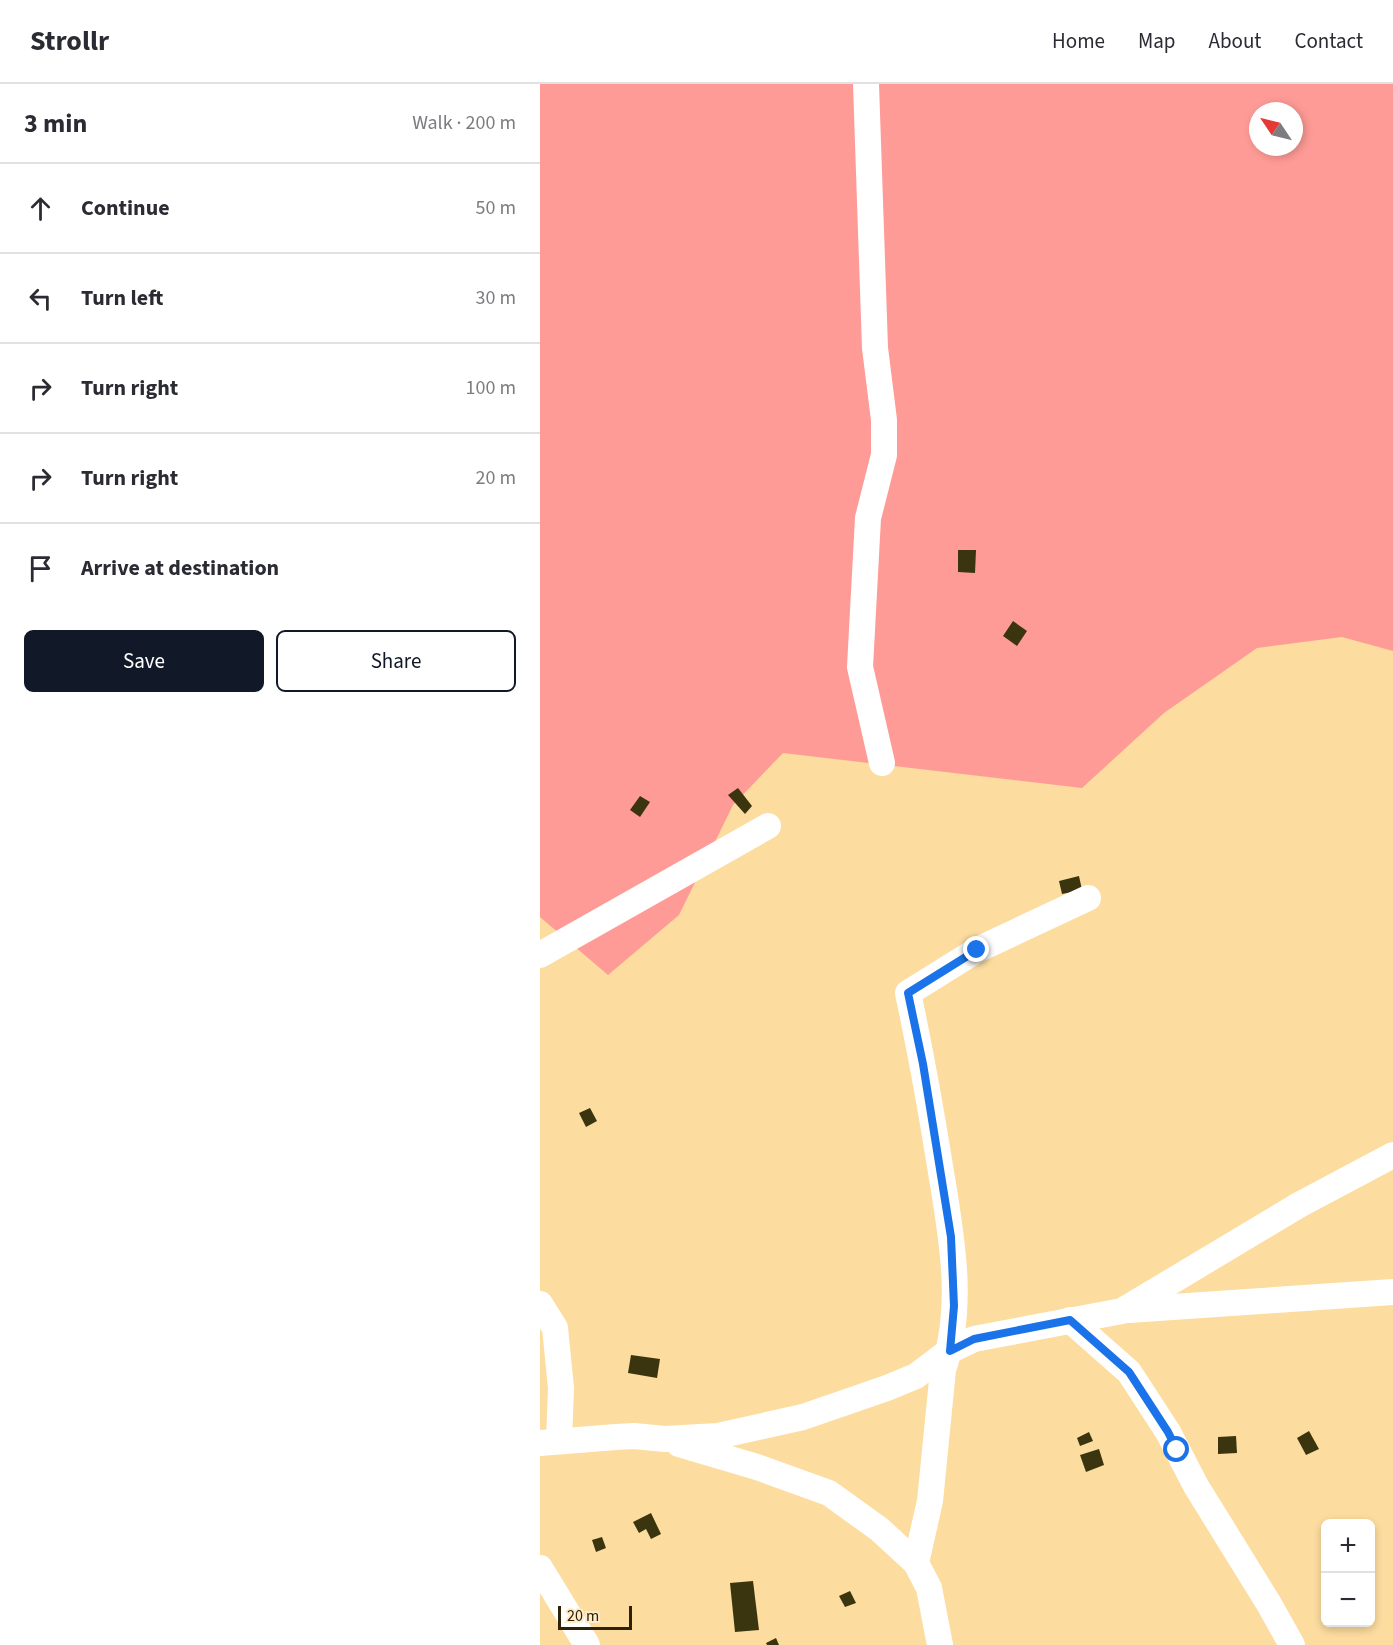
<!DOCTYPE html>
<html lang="en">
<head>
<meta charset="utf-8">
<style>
  body { margin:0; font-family:"Source Sans 3",sans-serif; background:#f2f2f3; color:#2b2b33 }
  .controls { position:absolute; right:18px; bottom:18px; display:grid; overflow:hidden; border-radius:9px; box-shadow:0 3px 9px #0003 }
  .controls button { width:54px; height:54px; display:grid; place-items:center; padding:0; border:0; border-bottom:2px solid #e1e1e2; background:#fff; color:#2b2b33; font:30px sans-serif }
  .compass { position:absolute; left:709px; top:18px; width:54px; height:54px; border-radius:50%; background:#fff; box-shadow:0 3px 9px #0003; rotate:305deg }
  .scale { position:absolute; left:18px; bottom:15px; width:74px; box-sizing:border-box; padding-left:6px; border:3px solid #2d2108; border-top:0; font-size:16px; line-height:21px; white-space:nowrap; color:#2d2108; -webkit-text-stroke:4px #feebc7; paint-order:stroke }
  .stop { position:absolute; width:18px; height:18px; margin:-14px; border:4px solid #1a73e8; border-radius:50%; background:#fff }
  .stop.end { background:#1a73e8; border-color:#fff; box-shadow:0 2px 6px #0008 }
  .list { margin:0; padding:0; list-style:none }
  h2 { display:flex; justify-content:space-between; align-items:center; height:78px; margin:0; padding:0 24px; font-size:26px }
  h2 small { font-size:20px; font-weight:400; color:#7c7c81 }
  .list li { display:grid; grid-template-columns:39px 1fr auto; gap:18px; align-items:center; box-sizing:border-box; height:90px; padding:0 24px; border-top:2px solid #e1e1e2 }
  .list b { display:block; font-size:22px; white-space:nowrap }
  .list em { font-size:20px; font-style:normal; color:#7c7c81 }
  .actions { display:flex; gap:12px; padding:18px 24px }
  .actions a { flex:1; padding:14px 0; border:2px solid #111827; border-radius:9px; text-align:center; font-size:21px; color:#111827 }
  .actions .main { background:#111827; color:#fff }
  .icon { flex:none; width:33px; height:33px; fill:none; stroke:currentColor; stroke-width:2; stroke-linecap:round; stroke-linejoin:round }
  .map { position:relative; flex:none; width:853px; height:1561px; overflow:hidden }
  header { display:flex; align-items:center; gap:36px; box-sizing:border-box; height:84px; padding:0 30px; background:#fff; border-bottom:2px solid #e1e1e2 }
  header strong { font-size:28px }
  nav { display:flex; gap:33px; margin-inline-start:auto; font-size:21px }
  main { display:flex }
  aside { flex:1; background:#fff }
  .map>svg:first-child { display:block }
  .green { fill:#ff9b96; fill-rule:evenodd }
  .building { fill:#3a350e }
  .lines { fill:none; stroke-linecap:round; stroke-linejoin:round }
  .street { stroke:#fff; stroke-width:26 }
  .route { stroke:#1a73e8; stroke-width:8 }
</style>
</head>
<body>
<header>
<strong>Strollr</strong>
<nav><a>Home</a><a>Map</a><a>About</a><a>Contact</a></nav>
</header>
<main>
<aside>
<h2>3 min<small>Walk · 200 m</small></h2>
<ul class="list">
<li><svg class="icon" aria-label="ahead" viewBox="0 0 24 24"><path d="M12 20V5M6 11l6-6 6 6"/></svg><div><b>Continue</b></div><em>50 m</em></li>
<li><svg class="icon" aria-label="left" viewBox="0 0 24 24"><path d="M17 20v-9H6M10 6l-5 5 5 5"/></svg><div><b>Turn left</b></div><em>30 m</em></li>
<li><svg class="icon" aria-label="right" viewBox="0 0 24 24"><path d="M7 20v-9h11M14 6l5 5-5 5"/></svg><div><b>Turn right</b></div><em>100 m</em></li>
<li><svg class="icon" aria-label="right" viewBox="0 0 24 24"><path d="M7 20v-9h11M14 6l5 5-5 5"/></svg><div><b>Turn right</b></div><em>20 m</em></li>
<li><svg class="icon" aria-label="arrive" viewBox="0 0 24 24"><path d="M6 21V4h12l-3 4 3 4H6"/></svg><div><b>Arrive at destination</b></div></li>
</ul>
<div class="actions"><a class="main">Save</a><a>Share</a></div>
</aside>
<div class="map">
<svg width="853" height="1561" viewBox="0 0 853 1561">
  <rect width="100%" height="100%" fill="#fcdc9f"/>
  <!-- green -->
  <path class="green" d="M0 0H853V567L802 553 717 564 624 629 542 704 243 669 193 721 139 831 68 891 0 833ZM718 27H754V63H718Z"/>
  <!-- building -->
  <g class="building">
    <polygon points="418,466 436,466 435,489 418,488"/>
    <polygon points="473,537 487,547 477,562 463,552"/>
    <polygon points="198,704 212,722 205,730 188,711"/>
    <polygon points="100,712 110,718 100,733 90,726"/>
    <polygon points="539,792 542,806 522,810 519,797"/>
    <polygon points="50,1024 57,1037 46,1043 39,1029"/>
    <polygon points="91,1271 120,1275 117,1294 88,1289"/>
    <polygon points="769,1347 779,1365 766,1371 757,1354"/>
    <polygon points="549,1348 553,1357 540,1362 537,1354"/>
    <polygon points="696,1352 697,1369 678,1370 678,1353"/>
    <polygon points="559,1365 564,1381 546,1388 540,1371"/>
    <polygon points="111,1429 121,1450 111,1455 106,1445 99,1449 93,1438"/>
    <polygon points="62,1453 66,1464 56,1468 52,1456"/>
    <polygon points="213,1497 219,1546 195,1548 190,1499"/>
    <polygon points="310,1507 316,1519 305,1523 299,1512"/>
    <polygon points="236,1554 239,1561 227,1561 226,1559"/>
  </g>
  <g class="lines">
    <!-- street -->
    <g class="street">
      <polyline points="326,0 335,264 344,336 344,371 328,434 320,583 342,679"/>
      <polyline points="0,871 228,742"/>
      <polyline points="0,1220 15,1244 21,1304 19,1357"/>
      <polyline points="589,1226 853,1208"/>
      <polyline points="530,1236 589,1288 628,1348 656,1402 729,1520 752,1561"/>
      <polyline points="0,1359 76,1353 94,1352 125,1355 178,1352 263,1333 347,1304 376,1292 409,1267 434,1255 582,1227 759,1121 853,1071"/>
      <polyline points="139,1360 217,1383 289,1409 339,1445 376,1479"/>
      <polyline points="0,1484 47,1561"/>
      <path d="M400 1561 389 1504 376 1479 390 1417 403 1286C426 1219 410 1144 399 1076 390 1020 380 965 368 909L437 866 548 814"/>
    </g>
  </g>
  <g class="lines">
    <!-- route -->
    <polyline class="route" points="437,866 368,909 383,980 411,1153 414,1222 410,1267 434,1255 530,1236 589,1288 628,1348 637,1366"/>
  </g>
</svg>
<div class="controls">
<button>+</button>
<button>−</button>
</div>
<svg class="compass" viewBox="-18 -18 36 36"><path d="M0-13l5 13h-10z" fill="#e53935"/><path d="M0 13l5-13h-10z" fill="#7c7c81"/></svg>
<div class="scale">20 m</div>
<div class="stop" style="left:637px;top:1366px"></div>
<div class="stop end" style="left:437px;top:866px"></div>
</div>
</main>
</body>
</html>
